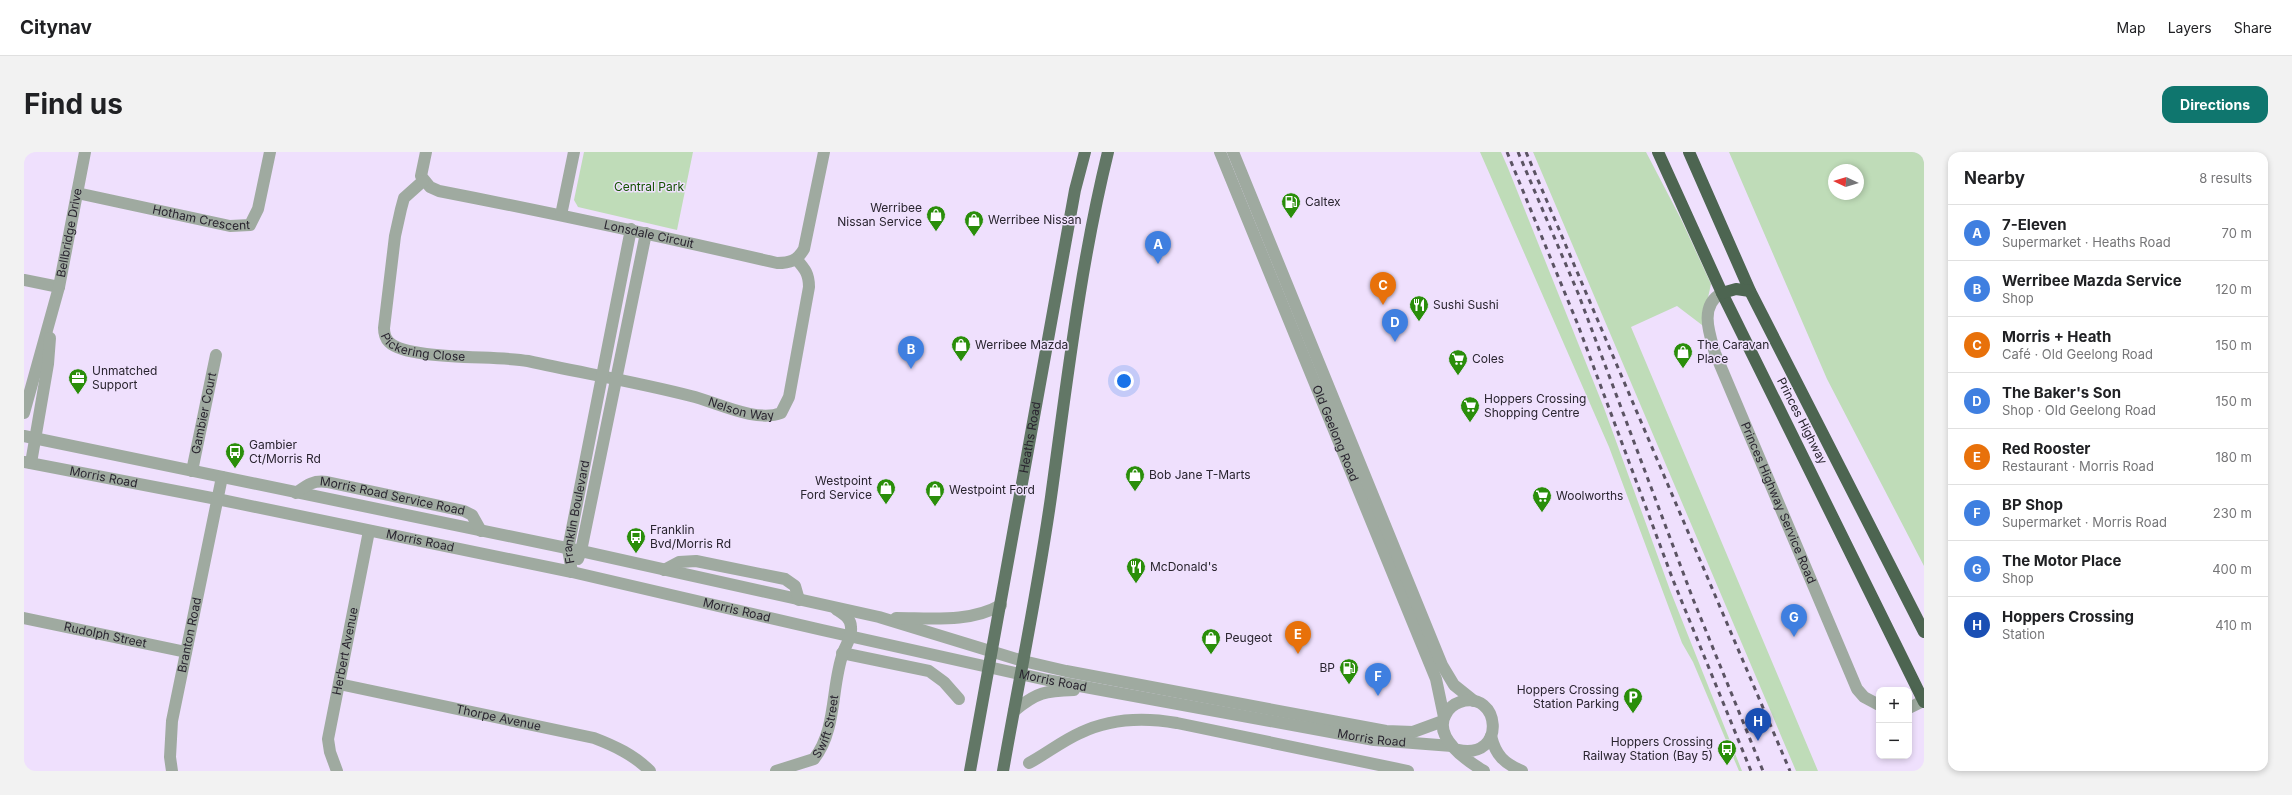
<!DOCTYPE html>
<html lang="en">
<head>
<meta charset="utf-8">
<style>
  body { margin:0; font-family:Inter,sans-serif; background:#f2f2f2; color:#202124 }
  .controls { position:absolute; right:12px; bottom:12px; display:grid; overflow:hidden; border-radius:8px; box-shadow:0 2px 6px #0003 }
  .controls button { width:36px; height:36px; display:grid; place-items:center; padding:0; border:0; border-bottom:1px solid #e0e0e0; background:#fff; color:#202124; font:20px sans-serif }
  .compass { position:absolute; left:1804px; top:12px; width:36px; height:36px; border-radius:50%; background:#fff; box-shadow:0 2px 6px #0003; rotate:274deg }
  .you { position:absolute; left:1100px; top:229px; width:14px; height:14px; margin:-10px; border:3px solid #fff; border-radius:50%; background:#1a73e8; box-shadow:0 0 0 6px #1a73e833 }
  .badge { display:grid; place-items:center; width:26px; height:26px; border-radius:50%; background:#0f766e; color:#fff; font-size:13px; font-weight:700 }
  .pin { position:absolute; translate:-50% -33px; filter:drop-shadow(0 1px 2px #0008) }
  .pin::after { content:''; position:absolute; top:21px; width:14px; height:12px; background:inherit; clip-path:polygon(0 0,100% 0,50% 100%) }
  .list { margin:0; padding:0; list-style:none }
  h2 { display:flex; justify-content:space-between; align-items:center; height:52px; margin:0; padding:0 16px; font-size:17px }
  h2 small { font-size:13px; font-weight:400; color:#757577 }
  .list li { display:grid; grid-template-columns:26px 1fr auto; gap:12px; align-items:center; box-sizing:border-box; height:56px; padding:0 16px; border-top:1px solid #e0e0e0 }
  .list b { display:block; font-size:15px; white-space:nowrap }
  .list p { margin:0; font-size:13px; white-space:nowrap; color:#757577 }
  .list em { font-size:13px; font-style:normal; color:#757577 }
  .map { position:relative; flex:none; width:1900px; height:619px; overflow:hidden; border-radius:12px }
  header { display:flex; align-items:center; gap:24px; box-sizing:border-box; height:56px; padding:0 20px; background:#fff; border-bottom:1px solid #e0e0e0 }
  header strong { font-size:19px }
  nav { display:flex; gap:22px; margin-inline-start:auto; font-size:14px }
  .intro { display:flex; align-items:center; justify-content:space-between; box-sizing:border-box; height:96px; padding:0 24px }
  h1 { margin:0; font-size:28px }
  .button { padding:10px 18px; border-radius:12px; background:#0f766e; color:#fff; font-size:14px; font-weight:700 }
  main { display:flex; gap:24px; padding:0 24px }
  aside { flex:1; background:#fff; border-radius:12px; box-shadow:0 2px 6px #0003 }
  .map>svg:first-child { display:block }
  .green { fill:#bfdcb8; fill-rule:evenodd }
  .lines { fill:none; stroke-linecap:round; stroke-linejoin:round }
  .minor { stroke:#9faaa0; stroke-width:12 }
  .major { stroke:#627766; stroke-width:12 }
  .highway { stroke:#4d6551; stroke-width:12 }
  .rail { stroke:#5b5363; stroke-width:3; stroke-dasharray:5 5; stroke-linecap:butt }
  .labels { text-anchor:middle; stroke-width:3; stroke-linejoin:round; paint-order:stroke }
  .park-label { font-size:12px; fill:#145202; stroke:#efe0fd }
  .poi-label { font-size:12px; fill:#29242f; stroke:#efe0fd; text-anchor:start }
  .street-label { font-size:12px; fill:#29242f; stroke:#efe0fd }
</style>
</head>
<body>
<header>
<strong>Citynav</strong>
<nav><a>Map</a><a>Layers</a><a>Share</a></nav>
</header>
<div class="intro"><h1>Find us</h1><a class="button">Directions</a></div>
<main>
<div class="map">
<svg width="1900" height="619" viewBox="0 0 1900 619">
  <rect width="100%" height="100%" fill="#efe0fd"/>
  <!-- green -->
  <g class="green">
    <polygon points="560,0 669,0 653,78 554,55 550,48"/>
    <polygon points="1456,0 1477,0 1484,16 1580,256 1646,438 1718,619 1715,619 1669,510 1658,491 1585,295"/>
    <polygon points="1509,0 1622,0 1657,67 1687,132 1678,173 1653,154 1607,175 1794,619 1772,619"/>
    <path d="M1705 0H1900V414L1803 227ZM1810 18H1834V42H1810Z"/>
  </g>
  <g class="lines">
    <!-- minor -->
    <g class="minor">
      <path id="s1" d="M402 0 397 24 406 35 415 39C528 61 640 85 753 111 766 111 773 109 780 97L800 0"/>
      <path id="s2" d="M1196 0 1412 527 1420 565"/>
      <polyline points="1209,0 1418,513 1430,533 1450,549"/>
      <path id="s3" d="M399 29 380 46 377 57 371 84 360 176C360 181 361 186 365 190 384 209 474 203 504 209 558 221 613 230 667 244 692 250 732 271 757 261L765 245 785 135C785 122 781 117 773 108"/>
      <path id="s4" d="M53 41 206 74 226 73 234 57 246 0"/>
      <polyline points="537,63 550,0"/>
      <polyline points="0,128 35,135"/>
      <path id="s5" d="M1698 141C1675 153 1685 181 1691 201L1833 537 1840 545 1855 553"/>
      <path id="s6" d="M0 261 35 135 61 0"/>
      <polyline points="0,284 557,399 855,465 999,509 1042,519 1362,579 1389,580 1419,569"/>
      <path id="s7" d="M0 310 193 347 548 420 798 478 1023 528 1350 588 1428 594"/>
      <polyline points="7,311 24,212 26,186"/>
      <path id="s8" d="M168 319 192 203"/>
      <path id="s9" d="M272 341C283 333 289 328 303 330L440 359 448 363 457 379"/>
      <polyline points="554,407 557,399 622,81"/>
      <polyline points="640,418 655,410 672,409 761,427 771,434 775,448"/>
      <path id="s10" d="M548 420 544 397 607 77"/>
      <path id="s11" d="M0 466 162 500"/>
      <path d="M872 466C906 466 946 471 977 453"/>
      <polyline points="818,501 905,519 920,530 935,547"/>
      <path id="s12" d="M315 532 570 586C591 594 610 603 626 619"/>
      <polyline points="1885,556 1899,549"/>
      <path d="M990 559C1013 540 1021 539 1050 538"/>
      <path d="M1467 584C1472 604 1480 611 1498 619"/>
      <path d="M1434 598C1484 608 1476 537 1436 550 1430 552 1425 556 1422 562 1408 585 1443 609 1460 619"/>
      <path d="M1005 611C1022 602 1038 589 1056 581 1087 566 1119 565 1153 571L1384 619"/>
      <path id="s13" d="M148 619 146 605 148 569 198 325"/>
      <path id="s14" d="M313 619 306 600 304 587 345 379"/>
      <path id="s15" d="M752 619 790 607C813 578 807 534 819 501 822 492 828 486 827 475 827 466 819 462 812 457"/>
    </g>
    <!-- major -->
    <g class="major">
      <path id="s16" d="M946 619 1051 38 1061 0"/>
      <path d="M979 619C995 528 1014 437 1027 345 1043 230 1056 114 1084 0"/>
    </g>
    <!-- highway -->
    <g class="highway">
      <polyline points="1634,0 1698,141 1900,550"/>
      <polyline points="1665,0 1726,139 1900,480"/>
      <polyline points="1698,141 1712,137 1726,139"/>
    </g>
    <!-- rail -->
    <g class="rail">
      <polyline points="1483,0 1554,173 1649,428 1727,619"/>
      <polyline points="1494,0 1554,141 1669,447 1739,619"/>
      <polyline points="1502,0 1766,619"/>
    </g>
  </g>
  <!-- icons -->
  <defs>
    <g id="fuel-pin" transform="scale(1)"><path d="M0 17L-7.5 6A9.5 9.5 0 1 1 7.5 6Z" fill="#2a8e0a" stroke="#efe0fd"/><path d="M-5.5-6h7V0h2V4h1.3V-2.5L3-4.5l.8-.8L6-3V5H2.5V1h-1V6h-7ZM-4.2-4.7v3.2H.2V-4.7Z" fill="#fff"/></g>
    <g id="shop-pin" transform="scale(1)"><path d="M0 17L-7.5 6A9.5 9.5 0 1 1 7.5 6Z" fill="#2a8e0a" stroke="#efe0fd"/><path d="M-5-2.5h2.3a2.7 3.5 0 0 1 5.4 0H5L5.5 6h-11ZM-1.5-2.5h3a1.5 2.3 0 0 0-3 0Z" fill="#fff"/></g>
    <g id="restaurant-pin" transform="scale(1)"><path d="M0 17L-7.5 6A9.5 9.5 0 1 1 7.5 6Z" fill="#2a8e0a" stroke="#efe0fd"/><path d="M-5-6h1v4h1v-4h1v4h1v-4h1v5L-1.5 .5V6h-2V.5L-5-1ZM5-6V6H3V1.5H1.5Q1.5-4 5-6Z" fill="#fff"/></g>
    <g id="supermarket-pin" transform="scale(1)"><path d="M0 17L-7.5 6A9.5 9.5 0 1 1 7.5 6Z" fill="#2a8e0a" stroke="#efe0fd"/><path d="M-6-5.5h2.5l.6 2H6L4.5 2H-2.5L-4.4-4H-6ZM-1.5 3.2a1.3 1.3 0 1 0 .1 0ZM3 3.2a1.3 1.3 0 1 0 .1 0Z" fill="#fff"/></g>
    <g id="office-pin" transform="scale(1)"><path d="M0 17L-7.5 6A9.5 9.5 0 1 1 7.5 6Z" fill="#2a8e0a" stroke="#efe0fd"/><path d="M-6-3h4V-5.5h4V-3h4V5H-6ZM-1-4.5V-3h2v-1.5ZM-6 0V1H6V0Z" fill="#fff"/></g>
    <g id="bus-pin" transform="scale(1)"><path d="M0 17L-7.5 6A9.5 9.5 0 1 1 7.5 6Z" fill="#2a8e0a" stroke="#efe0fd"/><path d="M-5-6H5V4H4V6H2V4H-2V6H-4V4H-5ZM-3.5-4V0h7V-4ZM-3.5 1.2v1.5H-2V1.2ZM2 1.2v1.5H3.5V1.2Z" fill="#fff"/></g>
    <g id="parking-pin" transform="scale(1)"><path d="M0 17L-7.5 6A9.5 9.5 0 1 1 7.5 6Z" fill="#2a8e0a" stroke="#efe0fd"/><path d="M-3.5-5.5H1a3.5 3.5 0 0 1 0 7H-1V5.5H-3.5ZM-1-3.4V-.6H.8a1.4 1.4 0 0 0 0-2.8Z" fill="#fff"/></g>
  </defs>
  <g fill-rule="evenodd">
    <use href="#fuel-pin" x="1267" y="50"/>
    <use href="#shop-pin" x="912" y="63"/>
    <use href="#shop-pin" x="950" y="68"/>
    <use href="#restaurant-pin" x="1395" y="153"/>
    <use href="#shop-pin" x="937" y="193"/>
    <use href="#shop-pin" x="1659" y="200"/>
    <use href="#supermarket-pin" x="1434" y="207"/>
    <use href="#office-pin" x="54" y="226"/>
    <use href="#supermarket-pin" x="1446" y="254"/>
    <use href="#bus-pin" x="211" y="300"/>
    <use href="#shop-pin" x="1111" y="323"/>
    <use href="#shop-pin" x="862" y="336"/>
    <use href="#shop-pin" x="911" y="338"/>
    <use href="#supermarket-pin" x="1518" y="344"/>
    <use href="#bus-pin" x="612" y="385"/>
    <use href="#restaurant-pin" x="1112" y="415"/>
    <use href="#shop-pin" x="1187" y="486"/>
    <use href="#fuel-pin" x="1325" y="516"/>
    <use href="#parking-pin" x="1609" y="545"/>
    <use href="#bus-pin" x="1703" y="597"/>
  </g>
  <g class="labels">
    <!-- park labels -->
    <g class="park-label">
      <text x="625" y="39">Central Park</text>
    </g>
    <!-- poi labels -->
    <g class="poi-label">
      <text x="1281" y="54">Caltex</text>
      <text x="898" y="60" text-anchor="end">Werribee<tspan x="898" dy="14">Nissan Service</tspan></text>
      <text x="964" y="72">Werribee Nissan</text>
      <text x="1409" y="157">Sushi Sushi</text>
      <text x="951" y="197">Werribee Mazda</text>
      <text x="1673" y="197">The Caravan<tspan x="1673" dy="14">Place</tspan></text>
      <text x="1448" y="211">Coles</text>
      <text x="68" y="223">Unmatched<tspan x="68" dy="14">Support</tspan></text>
      <text x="1460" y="251">Hoppers Crossing<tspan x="1460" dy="14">Shopping Centre</tspan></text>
      <text x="225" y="297">Gambier<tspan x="225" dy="14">Ct/Morris Rd</tspan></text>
      <text x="1125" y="327">Bob Jane T-Marts</text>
      <text x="848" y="333" text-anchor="end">Westpoint<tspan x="848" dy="14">Ford Service</tspan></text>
      <text x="925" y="342">Westpoint Ford</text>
      <text x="1532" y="348">Woolworths</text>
      <text x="626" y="382">Franklin<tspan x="626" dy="14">Bvd/Morris Rd</tspan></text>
      <text x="1126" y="419">McDonald's</text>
      <text x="1201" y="490">Peugeot</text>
      <text x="1311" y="520" text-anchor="end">BP</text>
      <text x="1595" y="542" text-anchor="end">Hoppers Crossing<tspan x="1595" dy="14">Station Parking</tspan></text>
      <text x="1689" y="594" text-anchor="end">Hoppers Crossing<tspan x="1689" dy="14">Railway Station (Bay 5)</tspan></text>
    </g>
    <!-- street labels -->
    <g class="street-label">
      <text dy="4" stroke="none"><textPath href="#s4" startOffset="127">Hotham Crescent</textPath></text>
      <text dy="4" stroke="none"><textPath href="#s6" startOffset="186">Bellbridge Drive</textPath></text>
      <text dy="4" stroke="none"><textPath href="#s1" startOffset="263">Lonsdale Circuit</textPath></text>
      <text dy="4" stroke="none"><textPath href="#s3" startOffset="207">Pickering Close</textPath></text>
      <text dy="4" stroke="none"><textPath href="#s3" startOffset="533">Nelson Way</textPath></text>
      <text dy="4" stroke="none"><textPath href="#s8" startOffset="59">Gambier Court</textPath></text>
      <text transform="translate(1778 269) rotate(63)" y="4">Princes Highway</text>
      <text dy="4" stroke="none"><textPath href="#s2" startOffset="304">Old Geelong Road</textPath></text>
      <text dy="4" stroke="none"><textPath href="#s16" startOffset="339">Heaths Road</textPath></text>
      <text dy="4" stroke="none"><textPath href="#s7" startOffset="81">Morris Road</textPath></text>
      <text dy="4" stroke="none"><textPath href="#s9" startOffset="101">Morris Road Service Road</textPath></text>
      <text dy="4" stroke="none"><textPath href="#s5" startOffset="229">Princes Highway Service Road</textPath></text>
      <text dy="4" stroke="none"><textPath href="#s10" startOffset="61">Franklin Boulevard</textPath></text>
      <text dy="4" stroke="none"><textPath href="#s7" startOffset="404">Morris Road</textPath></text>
      <text dy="4" stroke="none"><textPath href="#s7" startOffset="728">Morris Road</textPath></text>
      <text dy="4" stroke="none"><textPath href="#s11" startOffset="83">Rudolph Street</textPath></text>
      <text dy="4" stroke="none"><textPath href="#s13" startOffset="138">Branton Road</textPath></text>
      <text dy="4" stroke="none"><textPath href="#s14" startOffset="123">Herbert Avenue</textPath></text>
      <text dy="4" stroke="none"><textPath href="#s7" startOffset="1052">Morris Road</textPath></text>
      <text dy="4" stroke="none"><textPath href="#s12" startOffset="163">Thorpe Avenue</textPath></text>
      <text dy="4" stroke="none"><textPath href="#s15" startOffset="75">Swift Street</textPath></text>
      <text dy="4" stroke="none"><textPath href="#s7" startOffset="1376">Morris Road</textPath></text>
    </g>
  </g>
</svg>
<div class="controls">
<button>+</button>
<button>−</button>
</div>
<svg class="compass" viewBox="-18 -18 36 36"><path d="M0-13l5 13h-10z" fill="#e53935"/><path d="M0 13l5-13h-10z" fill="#757577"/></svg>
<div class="you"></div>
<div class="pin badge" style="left:1134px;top:112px;background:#3f7fe0">A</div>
<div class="pin badge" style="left:887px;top:217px;background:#3f7fe0">B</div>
<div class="pin badge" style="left:1359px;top:153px;background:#e8710a">C</div>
<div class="pin badge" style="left:1371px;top:190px;background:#3f7fe0">D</div>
<div class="pin badge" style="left:1274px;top:502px;background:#e8710a">E</div>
<div class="pin badge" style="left:1354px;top:544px;background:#3f7fe0">F</div>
<div class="pin badge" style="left:1770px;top:485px;background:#3f7fe0">G</div>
<div class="pin badge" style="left:1734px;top:589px;background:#1a4fb4">H</div>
</div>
<aside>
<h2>Nearby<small>8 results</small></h2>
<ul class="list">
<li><span class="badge" style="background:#3f7fe0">A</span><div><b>7-Eleven</b><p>Supermarket · Heaths Road</p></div><em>70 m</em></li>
<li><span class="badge" style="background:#3f7fe0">B</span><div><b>Werribee Mazda Service</b><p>Shop</p></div><em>120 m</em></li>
<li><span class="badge" style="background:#e8710a">C</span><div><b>Morris + Heath</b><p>Café · Old Geelong Road</p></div><em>150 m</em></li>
<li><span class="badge" style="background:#3f7fe0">D</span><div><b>The Baker's Son</b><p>Shop · Old Geelong Road</p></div><em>150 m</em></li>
<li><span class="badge" style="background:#e8710a">E</span><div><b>Red Rooster</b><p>Restaurant · Morris Road</p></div><em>180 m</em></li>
<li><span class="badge" style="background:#3f7fe0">F</span><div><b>BP Shop</b><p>Supermarket · Morris Road</p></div><em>230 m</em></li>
<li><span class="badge" style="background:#3f7fe0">G</span><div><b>The Motor Place</b><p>Shop</p></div><em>400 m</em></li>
<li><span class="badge" style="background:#1a4fb4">H</span><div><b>Hoppers Crossing</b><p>Station</p></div><em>410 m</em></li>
</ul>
</aside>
</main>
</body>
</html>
